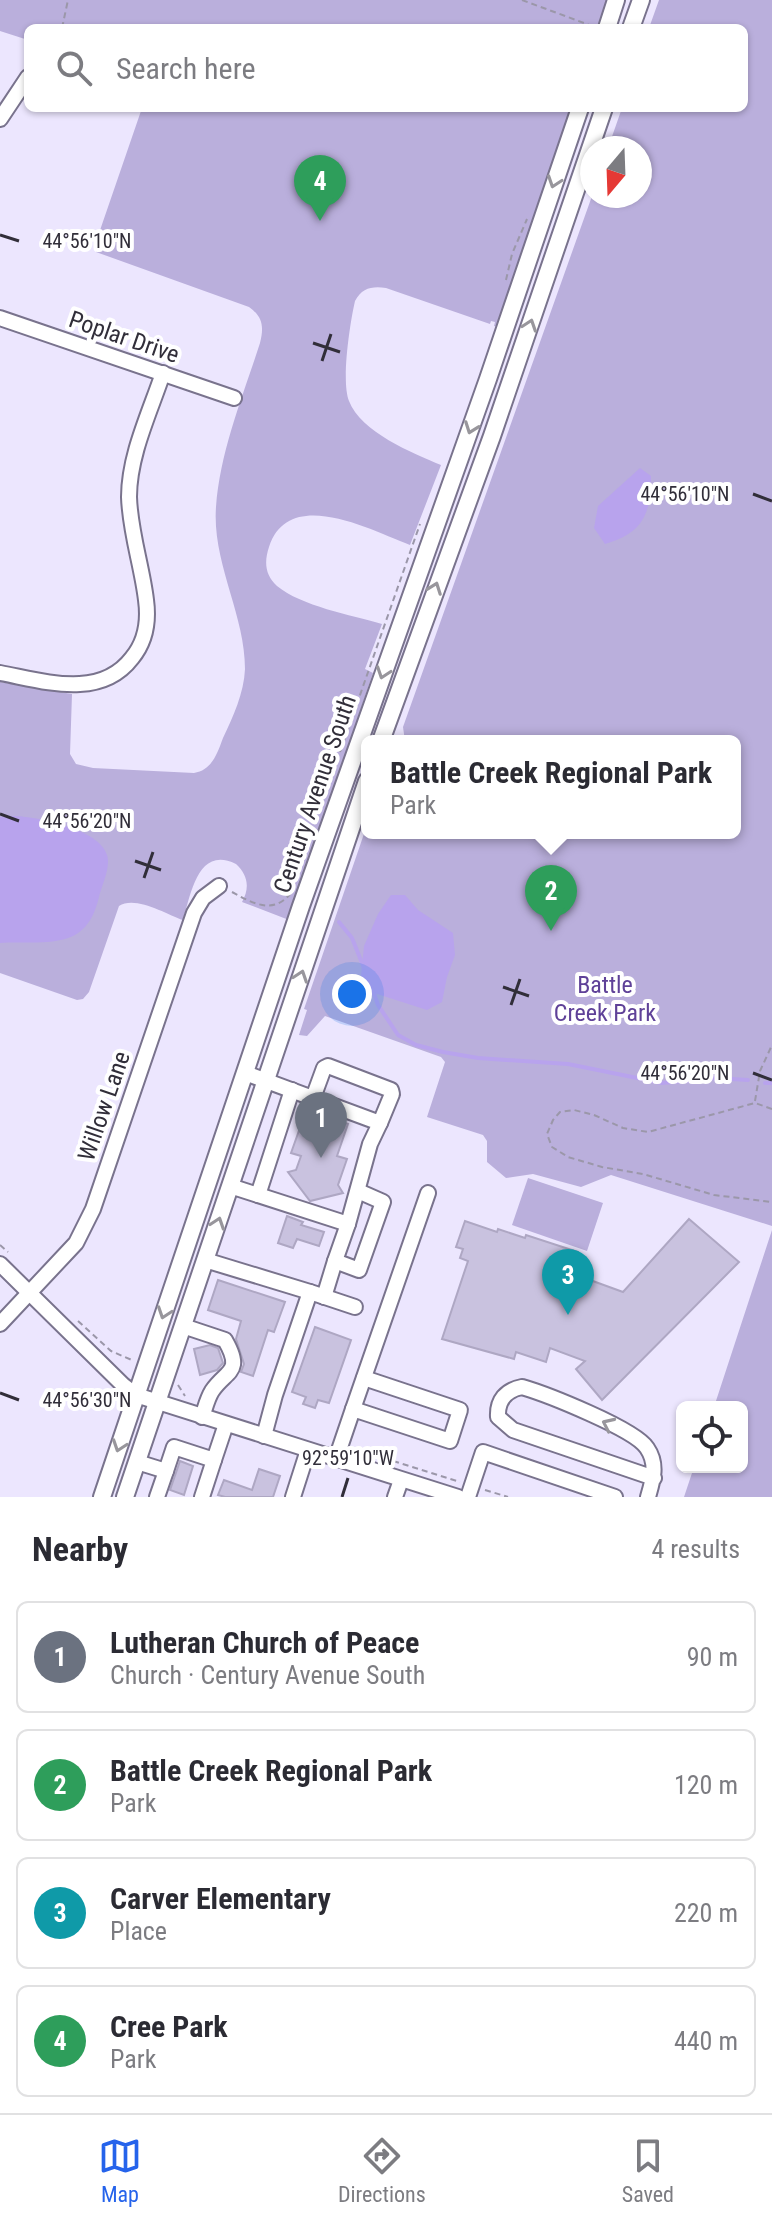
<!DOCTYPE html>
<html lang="en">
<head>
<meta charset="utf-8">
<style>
  body { margin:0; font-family:"Roboto Condensed",sans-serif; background:#f2f2f3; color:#2b2b33 }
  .controls { position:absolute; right:24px; bottom:24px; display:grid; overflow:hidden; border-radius:12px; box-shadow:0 2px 6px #0004 }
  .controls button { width:72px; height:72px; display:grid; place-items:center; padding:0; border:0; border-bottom:2px solid #e1e1e2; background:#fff; color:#2b2b33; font:40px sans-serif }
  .compass { position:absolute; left:580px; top:136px; width:72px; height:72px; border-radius:50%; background:#fff; box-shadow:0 2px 6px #0004; rotate:199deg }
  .you { position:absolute; left:352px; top:994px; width:28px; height:28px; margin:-20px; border:6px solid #fff; border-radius:50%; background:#1a73e8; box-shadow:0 0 0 12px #1a73e833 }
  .badge { display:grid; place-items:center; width:52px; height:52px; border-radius:50%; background:#2563eb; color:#fff; font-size:26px; font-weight:700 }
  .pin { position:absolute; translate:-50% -66px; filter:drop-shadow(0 2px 4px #0008) }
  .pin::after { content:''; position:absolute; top:42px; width:28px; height:24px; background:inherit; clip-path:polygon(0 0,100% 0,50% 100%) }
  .popup { position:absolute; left:361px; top:735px; width:380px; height:104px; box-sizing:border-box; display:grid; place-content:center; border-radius:12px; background:#fff; filter:drop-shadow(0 2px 6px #0005); font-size:26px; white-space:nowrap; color:#7c7c81 }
  .popup b { font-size:30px; color:#2b2b33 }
  .popup::after { content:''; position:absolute; left:50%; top:100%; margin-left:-16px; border:16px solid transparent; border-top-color:#fff }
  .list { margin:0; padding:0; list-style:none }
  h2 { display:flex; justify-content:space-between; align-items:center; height:104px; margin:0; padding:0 32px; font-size:34px }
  h2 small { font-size:26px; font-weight:400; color:#7c7c81 }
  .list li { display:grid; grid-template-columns:52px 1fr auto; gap:24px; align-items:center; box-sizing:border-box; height:112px; margin:0 16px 16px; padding:0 16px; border:2px solid #e1e1e2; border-radius:12px }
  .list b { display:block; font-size:30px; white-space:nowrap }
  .list p { margin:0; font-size:26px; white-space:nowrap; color:#7c7c81 }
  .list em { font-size:26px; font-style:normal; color:#7c7c81 }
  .icon { flex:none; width:44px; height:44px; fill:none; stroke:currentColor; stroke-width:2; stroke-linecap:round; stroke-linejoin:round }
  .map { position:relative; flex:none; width:772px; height:1497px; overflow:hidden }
  .search { position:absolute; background:#fff; box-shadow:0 2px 6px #0004; left:24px; right:24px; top:24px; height:88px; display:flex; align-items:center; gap:20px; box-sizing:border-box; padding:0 28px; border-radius:12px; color:#7c7c81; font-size:30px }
  .sheet { height:616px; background:#fff }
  nav { display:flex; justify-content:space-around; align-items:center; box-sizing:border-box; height:112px; border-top:2px solid #e1e1e2; background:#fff; font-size:22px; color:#7c7c81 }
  nav a { display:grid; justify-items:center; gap:4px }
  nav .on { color:#2563eb }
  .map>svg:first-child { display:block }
  .green { fill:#baafdc }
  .water { fill:#b8a3ed }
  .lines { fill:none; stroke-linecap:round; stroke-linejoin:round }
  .stream { stroke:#b8a3ed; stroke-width:4 }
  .building { fill:#c9c2df; stroke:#aea7c3; stroke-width:2 }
  .minor-casing { stroke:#79738d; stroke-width:18 }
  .major-casing { stroke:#79738d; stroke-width:20 }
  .path { stroke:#9b97a9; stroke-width:2; stroke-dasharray:6 4; stroke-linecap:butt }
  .minor { stroke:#fff; stroke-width:14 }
  .major { stroke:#fff; stroke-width:16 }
  .oneway { stroke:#98969c }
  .ticks { fill:none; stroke:#312e39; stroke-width:3 }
  .labels { text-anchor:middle; stroke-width:8; stroke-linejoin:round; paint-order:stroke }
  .street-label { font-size:24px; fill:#312e39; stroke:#fff }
  .park-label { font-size:24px; fill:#5f4198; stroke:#fff }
  .ticks-label { font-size:20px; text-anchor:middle; fill:#312e39; stroke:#fff; stroke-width:8; stroke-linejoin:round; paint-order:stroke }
</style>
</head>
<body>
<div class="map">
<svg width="772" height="1497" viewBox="0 0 772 1497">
  <rect width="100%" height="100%" fill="#ece6fe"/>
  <!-- green -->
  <g class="green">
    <polygon points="0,0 609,0 599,28 28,28 28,40 0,31"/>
    <polygon points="659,0 772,0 772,1226 611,1175 581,1187 533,1174 506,1178 487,1162 487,1141 483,1135 427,1117 445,1062 441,1057 325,1016 307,1036 299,1035 307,1010 304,1009 367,825 367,833 735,833 735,741 405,741 403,727 592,196 640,196 640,148 608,148 622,108 744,108 744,28 649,28"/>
    <path d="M142 108H572L498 327 494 326 495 322 491 321 490 324 386 288C372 286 362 288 355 301 350 323 341 381 349 401 361 432 412 453 441 465L410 545C370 530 289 486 269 547 264 562 265 575 277 586 301 606 351 615 382 624L365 669 373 673 289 920 242 902C250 888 248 875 236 864 198 845 191 894 183 920 166 914 135 895 119 906L89 992 83 999 77 1000 0 973V682L72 694 70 754 76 764 93 768 194 773C212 770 217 754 223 738 233 717 244 693 245 669 245 614 212 563 216 507 220 451 243 396 260 343 264 327 263 317 249 307L96 252 97 239Z"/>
    <polygon points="528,1178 603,1203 587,1251 512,1225"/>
    <polygon points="772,1230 772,1497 684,1497 694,1467 742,1467 742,1407 714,1407"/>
  </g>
  <!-- water -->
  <g class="water">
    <path d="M640 468 651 476C651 514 643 533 605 544L594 528 598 506Z"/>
    <path d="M15 816C37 817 100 829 107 855 111 867 102 885 99 897 95 913 89 928 73 936 51 946 24 941 0 943V817Z"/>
    <polygon points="391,895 405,895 418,910 453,933 455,955 447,977 442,1002 427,1010 371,992 361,976 364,946 378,914"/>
  </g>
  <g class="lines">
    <!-- stream -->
    <g class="stream">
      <polyline points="339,922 352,938 364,968"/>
      <polyline points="372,988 378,1005 398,1035 416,1045 443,1052 478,1058 568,1064 662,1083 715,1078 748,1080"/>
      <polyline points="765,1083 772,1083"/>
    </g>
  </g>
  <!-- building -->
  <g class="building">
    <polygon points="306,1111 348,1124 337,1156 347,1159 338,1185 343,1193 310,1201 288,1172 296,1170 301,1156 291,1153"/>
    <polygon points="287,1216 303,1222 301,1225 324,1232 319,1246 297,1239 293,1248 278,1243"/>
    <polygon points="689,1219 739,1262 602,1400 576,1369 585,1361 550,1348 546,1362 516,1352 514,1359 442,1339 468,1261 460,1258 463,1249 456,1247 465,1221 497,1232 498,1229 525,1238 526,1235 578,1252 579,1276 623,1292"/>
    <polygon points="218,1280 285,1302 274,1332 268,1330 253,1376 241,1372 244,1364 236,1339 241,1321 208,1310"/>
    <polygon points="315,1327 351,1340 329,1403 318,1400 315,1408 303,1404 306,1397 292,1392"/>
    <polygon points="210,1345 218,1348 223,1363 217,1370 200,1375 194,1349"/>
    <polygon points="180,1461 193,1466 184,1495 170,1490"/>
    <polygon points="259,1469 280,1476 273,1497 225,1497 218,1495 224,1480 252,1490"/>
  </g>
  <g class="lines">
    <!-- minor casing -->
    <g class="minor-casing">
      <g id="minor">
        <polyline points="0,119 28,77"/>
        <polyline points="0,318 234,398"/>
        <path d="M0 673C44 681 100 700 132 658 146 641 149 622 146 600 142 566 130 532 129 497 129 455 150 412 163 373"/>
        <polyline points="313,1098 324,1068 328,1066 391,1090 392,1094 380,1123"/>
        <polyline points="230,1186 348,1224 370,1144 380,1123 245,1073"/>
        <polyline points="258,1195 292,1090"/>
        <polyline points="348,1224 335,1261 359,1270 383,1202 358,1191"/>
        <polyline points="205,1260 310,1292 275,1395 264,1436"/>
        <polyline points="0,1264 123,1385 136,1395 458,1497"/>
        <polyline points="310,1292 355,1307"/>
        <polyline points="324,1297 335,1261"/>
        <polyline points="0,1324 76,1243 93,1209 194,913 203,898 219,886"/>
        <path d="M183 1326 225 1340C244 1373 226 1370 212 1391 207 1399 205 1409 202 1417"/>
        <polyline points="353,1409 428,1193"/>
        <polyline points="336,1459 353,1409 450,1441 460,1410 364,1378"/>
        <polyline points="137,1462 166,1471 174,1447 214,1460 226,1424"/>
        <polyline points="157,1497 166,1471"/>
        <polyline points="202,1497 214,1460"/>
        <polyline points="293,1497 308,1450"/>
        <polyline points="395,1497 401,1480"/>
        <polyline points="468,1497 483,1452 615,1497"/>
        <path d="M648 1497C653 1480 658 1464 647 1448 635 1429 546 1394 522 1387 506 1390 497 1400 498 1417L513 1430 654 1478"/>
      </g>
    </g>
    <!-- major casing -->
    <g class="major-casing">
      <g id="major">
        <polyline points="607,28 616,0"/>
        <polyline points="631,28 641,0"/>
        <polyline points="381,741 492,436 604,108"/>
        <polyline points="102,1497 301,906 488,379 580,108"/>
        <polyline points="125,1497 367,781"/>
      </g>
    </g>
    <!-- path -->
    <g class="path">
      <polyline points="522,0 592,26"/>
      <polyline points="62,28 68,0"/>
      <polyline points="506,280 512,254 527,219"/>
      <polyline points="340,752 420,524"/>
      <path d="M232 892C252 903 273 915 290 894"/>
      <polyline points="755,1101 760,1071 772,1045"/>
      <polyline points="772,1109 755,1103 648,1132 623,1128 594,1115 574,1110 560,1112 553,1120 547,1134 552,1147 568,1157 602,1167 643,1174 714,1195 772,1202"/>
      <polyline points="0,1245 8,1252"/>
      <polyline points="78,1321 111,1351 134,1361"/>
      <polyline points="178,1385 185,1396"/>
      <polyline points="355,1449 460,1482"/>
      <polyline points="485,1490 508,1497"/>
    </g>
    <!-- minor -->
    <use href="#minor" class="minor"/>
    <!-- major -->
    <use href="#major" class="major"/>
  </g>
  <!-- one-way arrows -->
  <defs><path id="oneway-chevron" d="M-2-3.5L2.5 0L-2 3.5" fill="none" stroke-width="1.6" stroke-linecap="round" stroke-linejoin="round" transform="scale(2)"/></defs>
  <g class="oneway">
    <use href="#oneway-chevron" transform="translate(554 182) rotate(109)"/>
    <use href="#oneway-chevron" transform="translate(530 325) rotate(-71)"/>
    <use href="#oneway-chevron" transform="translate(471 428) rotate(110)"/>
    <use href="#oneway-chevron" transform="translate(435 588) rotate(-70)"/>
    <use href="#oneway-chevron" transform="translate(383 673) rotate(109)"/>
    <use href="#oneway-chevron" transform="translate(301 976) rotate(-71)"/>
    <use href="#oneway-chevron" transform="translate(218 1223) rotate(-71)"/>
    <use href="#oneway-chevron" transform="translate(164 1313) rotate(109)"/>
    <use href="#oneway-chevron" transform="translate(608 1424) rotate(-155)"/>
    <use href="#oneway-chevron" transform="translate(119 1446) rotate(109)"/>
  </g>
  <!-- ticks -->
  <path class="ticks" d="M0 235 19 241M313 343 340 352M322 361 331 334M753 494 772 501M0 814 19 821M135 861 161 870M144 878 153 852M503 987 529 996M511 1005 520 979M753 1073 772 1080M0 1393 19 1400M342 1497 348 1478"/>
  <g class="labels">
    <!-- street labels -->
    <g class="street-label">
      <text transform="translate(124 337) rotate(19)" y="8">Poplar Drive</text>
      <text transform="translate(315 794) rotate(-71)" y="8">Century Avenue South</text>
      <text transform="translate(104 1106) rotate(-71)" y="8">Willow Lane</text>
    </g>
    <!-- park labels -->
    <g class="park-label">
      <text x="605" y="993">Battle<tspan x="605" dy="28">Creek Park</tspan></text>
    </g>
  </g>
  <g class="ticks-label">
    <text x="87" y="248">44°56'10"N</text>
    <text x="685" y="501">44°56'10"N</text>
    <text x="87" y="828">44°56'20"N</text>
    <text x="685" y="1080">44°56'20"N</text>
    <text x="87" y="1407">44°56'30"N</text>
    <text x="348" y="1465">92°59'10"W</text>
  </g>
</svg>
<div class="controls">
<button><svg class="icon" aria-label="locate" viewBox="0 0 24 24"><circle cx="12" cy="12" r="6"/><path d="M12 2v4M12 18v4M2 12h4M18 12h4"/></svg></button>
</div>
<svg class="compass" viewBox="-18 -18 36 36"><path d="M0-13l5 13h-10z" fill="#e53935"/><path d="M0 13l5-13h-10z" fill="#7c7c81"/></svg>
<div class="you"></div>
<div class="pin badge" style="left:321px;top:1158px;background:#6b7280">1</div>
<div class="pin badge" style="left:551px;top:931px;background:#2e9e5b">2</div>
<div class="popup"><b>Battle Creek Regional Park</b>Park</div>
<div class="pin badge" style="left:568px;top:1315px;background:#0f9aa8">3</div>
<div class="pin badge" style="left:320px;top:221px;background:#2e9e5b">4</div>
<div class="search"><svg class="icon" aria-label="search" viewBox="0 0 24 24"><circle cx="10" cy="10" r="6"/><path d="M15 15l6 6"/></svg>Search here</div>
</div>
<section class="sheet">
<h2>Nearby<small>4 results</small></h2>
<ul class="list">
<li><span class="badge" style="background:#6b7280">1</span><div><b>Lutheran Church of Peace</b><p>Church · Century Avenue South</p></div><em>90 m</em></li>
<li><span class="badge" style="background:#2e9e5b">2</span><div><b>Battle Creek Regional Park</b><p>Park</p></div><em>120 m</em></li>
<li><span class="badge" style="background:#0f9aa8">3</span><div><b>Carver Elementary</b><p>Place</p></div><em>220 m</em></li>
<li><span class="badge" style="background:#2e9e5b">4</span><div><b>Cree Park</b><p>Park</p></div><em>440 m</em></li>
</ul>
</section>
<nav>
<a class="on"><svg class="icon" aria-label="map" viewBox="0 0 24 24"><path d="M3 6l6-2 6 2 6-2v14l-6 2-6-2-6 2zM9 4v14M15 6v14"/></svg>Map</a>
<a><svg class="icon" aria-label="directions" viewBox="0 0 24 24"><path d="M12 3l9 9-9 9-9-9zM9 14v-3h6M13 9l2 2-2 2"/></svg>Directions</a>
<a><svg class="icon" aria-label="saved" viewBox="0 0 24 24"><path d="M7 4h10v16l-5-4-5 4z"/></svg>Saved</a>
</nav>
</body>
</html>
